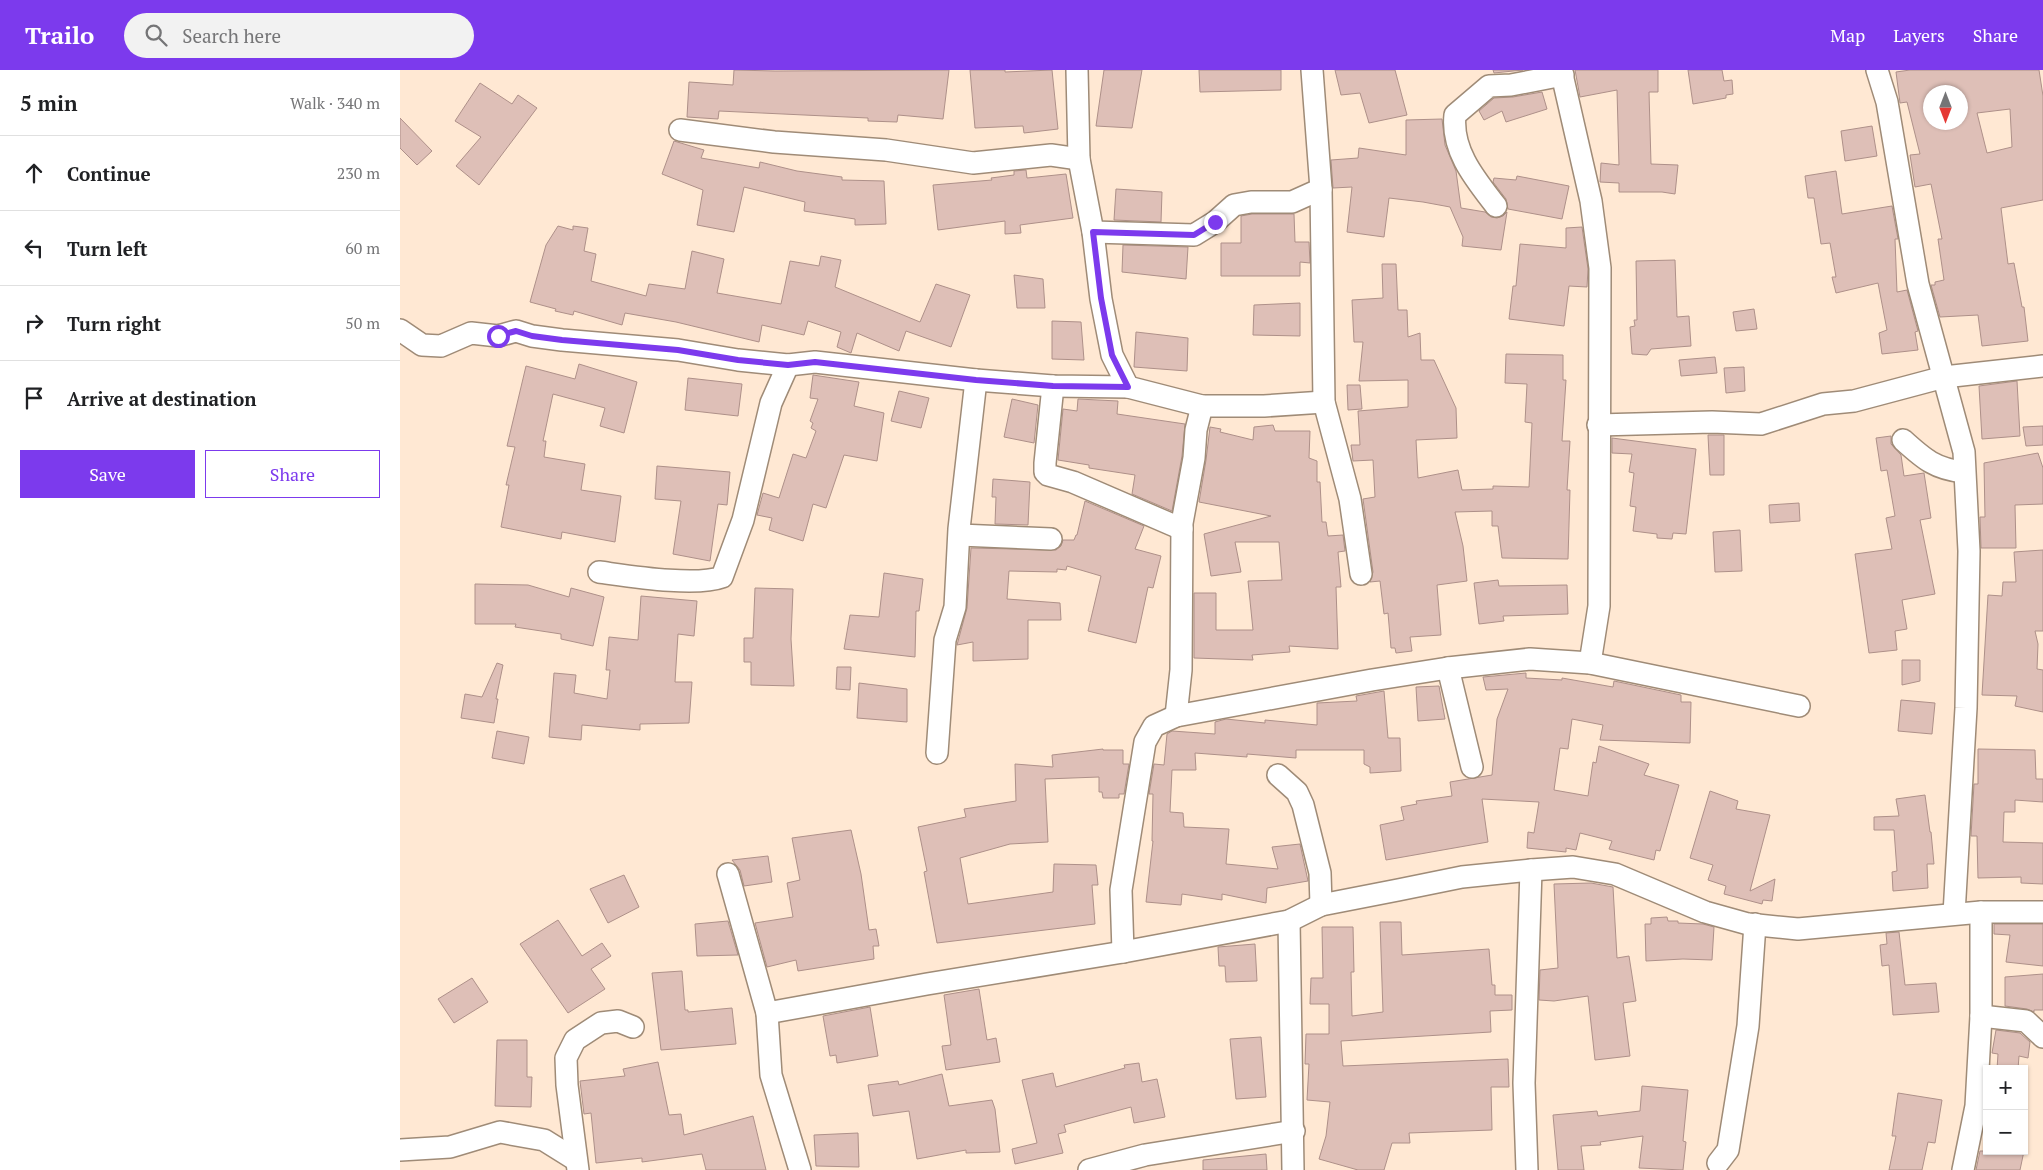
<!DOCTYPE html>
<html lang="en">
<head>
<meta charset="utf-8">
<style>
  body { margin:0; font-family:"PT Serif",serif; background:#f2f2f2; color:#202124 }
  .controls { position:absolute; right:15px; bottom:15px; display:grid; overflow:hidden; border-radius:0px; box-shadow:0 1px 4px #0004 }
  .controls button { width:45px; height:45px; display:grid; place-items:center; padding:0; border:0; border-bottom:1px solid #e0e0e0; background:#fff; color:#202124; font:25px sans-serif }
  .compass { position:absolute; left:1523px; top:15px; width:45px; height:45px; border-radius:50%; background:#fff; box-shadow:0 1px 4px #0004; rotate:180deg }
  .stop { position:absolute; width:15px; height:15px; margin:-11px; border:4px solid #7c3aed; border-radius:50%; background:#fff }
  .stop.end { background:#7c3aed; border-color:#fff; box-shadow:0 1px 5px #0008 }
  .list { margin:0; padding:0; list-style:none }
  h2 { display:flex; justify-content:space-between; align-items:center; height:65px; margin:0; padding:0 20px; font-size:21px }
  h2 small { font-size:16px; font-weight:400; color:#757577 }
  .list li { display:grid; grid-template-columns:32px 1fr auto; gap:15px; align-items:center; box-sizing:border-box; height:75px; padding:0 20px; border-top:1px solid #e0e0e0 }
  .list b { display:block; font-size:19px; white-space:nowrap }
  .list em { font-size:16px; font-style:normal; color:#757577 }
  .actions { display:flex; gap:10px; padding:15px 20px }
  .actions a { flex:1; padding:11px 0; border:1px solid #7c3aed; border-radius:0px; text-align:center; font-size:18px; color:#7c3aed }
  .actions .main { background:#7c3aed; color:#fff }
  .icon { flex:none; width:28px; height:28px; fill:none; stroke:currentColor; stroke-width:2; stroke-linecap:round; stroke-linejoin:round }
  .map { position:relative; flex:none; width:1643px; height:1100px; overflow:hidden }
  header { display:flex; align-items:center; gap:30px; box-sizing:border-box; height:70px; padding:0 25px; background:#7c3aed; color:#fff }
  header strong { font-size:24px }
  nav { display:flex; gap:28px; margin-inline-start:auto; font-size:18px }
  .search { width:350px; height:45px; background:#f2f2f2; display:flex; align-items:center; gap:12px; box-sizing:border-box; padding:0 18px; border-radius:28px; color:#757577; font-size:19px }
  main { display:flex }
  aside { flex:1; background:#fff }
  .map>svg:first-child { display:block }
  .building { fill:#debfb7; stroke:#ae9089; fill-rule:evenodd }
  .lines { fill:none; stroke-linecap:round; stroke-linejoin:round }
  .minor-casing { stroke:#9f8b77; stroke-width:24 }
  .minor { stroke:#fff; stroke-width:21 }
  .route { stroke:#7c3aed; stroke-width:6 }
</style>
</head>
<body>
<header>
<strong>Trailo</strong>
<div class="search"><svg class="icon" aria-label="search" viewBox="0 0 24 24"><circle cx="10" cy="10" r="6"/><path d="M15 15l6 6"/></svg>Search here</div>
<nav><a>Map</a><a>Layers</a><a>Share</a></nav>
</header>
<main>
<aside>
<h2>5 min<small>Walk · 340 m</small></h2>
<ul class="list">
<li><svg class="icon" aria-label="ahead" viewBox="0 0 24 24"><path d="M12 20V5M6 11l6-6 6 6"/></svg><div><b>Continue</b></div><em>230 m</em></li>
<li><svg class="icon" aria-label="left" viewBox="0 0 24 24"><path d="M17 20v-9H6M10 6l-5 5 5 5"/></svg><div><b>Turn left</b></div><em>60 m</em></li>
<li><svg class="icon" aria-label="right" viewBox="0 0 24 24"><path d="M7 20v-9h11M14 6l5 5-5 5"/></svg><div><b>Turn right</b></div><em>50 m</em></li>
<li><svg class="icon" aria-label="arrive" viewBox="0 0 24 24"><path d="M6 21V4h12l-3 4 3 4H6"/></svg><div><b>Arrive at destination</b></div></li>
</ul>
<div class="actions"><a class="main">Save</a><a>Share</a></div>
</aside>
<div class="map">
<svg width="1643" height="1100" viewBox="0 0 1643 1100">
  <rect width="100%" height="100%" fill="#ffe8d3"/>
  <!-- building -->
  <g class="building">
    <polygon points="334,0 375,1 549,0 543,49 498,45 497,52 468,51 468,48 319,41 318,49 287,47 289,12 333,15"/>
    <polygon points="570,0 605,0 605,2 652,0 658,59 624,63 623,56 575,58"/>
    <polygon points="704,0 742,0 732,58 696,56"/>
    <polygon points="799,0 881,0 881,20 800,22"/>
    <polygon points="935,0 995,0 1007,45 969,53 960,23 941,25"/>
    <polygon points="1093,0 1123,0 1094,3"/>
    <polygon points="1175,0 1258,0 1258,22 1249,22 1251,94 1278,95 1275,124 1262,122 1219,122 1219,113 1200,112 1201,93 1219,95 1217,20 1180,27"/>
    <polygon points="1288,0 1322,0 1324,11 1332,10 1333,24 1326,25 1326,28 1293,34"/>
    <path d="M1510 0H1639L1643 26V130L1601 138 1608 194 1614 193 1622 237H1624L1628 271 1582 276 1578 245 1540 247 1531 215H1535V212L1544 210 1538 169H1542L1531 114 1515 117 1510 85 1520 84 1507 32 1500 33 1496 2ZM1530 22H1560V52H1530ZM1610 39 1612 77 1587 83 1577 43Z"/>
    <polygon points="80,13 112,34 118,25 137,38 79,115 56,96 81,67 55,51"/>
    <polygon points="1142,22 1147,39 1106,52 1102,41 1084,50 1079,41 1094,28 1113,27"/>
    <polygon points="0,48 32,81 17,95 0,78"/>
    <polygon points="1042,49 1045,75 1056,101 1061,138 1085,142 1091,147 1097,148 1103,146 1107,142 1101,180 1062,176 1063,167 1050,137 1023,132 989,128 984,167 947,162 952,117 933,118 931,90 958,88 959,78 1006,85 1006,50"/>
    <polygon points="1472,56 1477,86 1445,91 1441,61"/>
    <polygon points="274,71 304,80 301,88 359,98 360,92 397,101 442,107 442,110 484,111 486,154 455,155 455,149 404,141 405,132 344,117 334,162 297,155 303,120 262,104"/>
    <polygon points="626,100 627,108 666,104 673,148 620,155 621,163 605,164 605,151 538,160 533,115 592,110 591,108 614,105 614,101"/>
    <polygon points="1436,101 1442,144 1492,136 1498,169 1495,169 1497,222 1507,220 1518,261 1515,262 1518,280 1482,284 1479,263 1487,260 1478,213 1436,223 1432,207 1436,207 1430,173 1421,174 1414,128 1408,128 1405,106"/>
    <polygon points="1117,106 1169,116 1162,149 1108,139 1106,129 1093,112 1094,108 1116,110"/>
    <polygon points="716,119 762,122 761,152 714,150"/>
    <polygon points="852,144 894,144 895,172 909,172 910,193 900,192 900,206 821,206 821,173 841,173 841,146"/>
    <polygon points="158,156 173,160 173,156 188,158 184,181 196,184 191,211 246,226 249,214 285,219 292,181 324,189 317,223 381,234 390,191 419,196 421,186 441,190 435,217 520,252 536,214 570,225 551,277 506,261 499,281 457,263 451,283 437,277 441,262 408,251 404,265 362,255 359,272 276,252 225,243 222,255 174,241 173,245 155,241 156,239 130,232 146,175"/>
    <polygon points="1182,157 1188,199 1187,217 1169,216 1164,256 1109,249 1113,216 1116,216 1120,174 1166,178 1166,158"/>
    <polygon points="723,175 788,177 786,209 722,202"/>
    <polygon points="1275,190 1277,247 1289,246 1291,276 1251,279 1247,285 1232,284 1230,257 1235,256 1234,250 1237,250 1236,191"/>
    <polygon points="982,194 996,194 998,240 1007,240 1008,267 1020,263 1021,290 1034,290 1056,338 1057,368 1016,370 1018,408 1058,400 1062,420 1093,419 1093,416 1129,417 1132,353 1125,352 1127,314 1105,313 1106,284 1163,285 1163,310 1166,310 1162,371 1170,371 1167,420 1170,420 1168,489 1102,488 1098,456 1092,456 1092,441 1055,442 1063,476 1067,511 1037,515 1041,565 1010,567 1012,581 996,583 995,578 991,578 988,543 984,544 980,511 970,512 973,502 963,429 975,427 973,390 953,391 951,375 960,375 958,341 1008,337 1008,310 959,311 963,272 954,272 952,230 983,228"/>
    <polygon points="614,205 643,209 645,238 617,238"/>
    <polygon points="900,233 900,266 853,265 854,235"/>
    <polygon points="1354,239 1357,259 1336,261 1333,242"/>
    <polygon points="652,251 681,252 684,290 652,289"/>
    <polygon points="736,262 788,268 787,301 734,297"/>
    <polygon points="1315,287 1317,303 1281,306 1279,290"/>
    <polygon points="179,294 237,312 224,363 200,356 205,338 153,324 143,371 146,371 144,387 185,394 181,420 221,426 215,472 162,462 161,469 101,457 109,415 106,415 115,377 107,376 126,296 175,309"/>
    <polygon points="1344,297 1345,321 1326,323 1324,298"/>
    <polygon points="413,305 459,312 454,336 484,343 477,391 444,385 426,438 413,434 403,471 369,460 372,448 357,445 363,423 379,428 393,384 406,388 416,361 411,358 413,353 410,351 418,329 410,328"/>
    <polygon points="288,308 342,314 338,346 285,340"/>
    <polygon points="1617,311 1620,366 1582,369 1579,316"/>
    <polygon points="947,315 960,315 962,339 948,340"/>
    <polygon points="499,321 529,328 521,358 491,351"/>
    <polygon points="612,329 638,335 634,373 604,367"/>
    <polygon points="678,329 718,331 717,344 785,354 782,386 772,441 732,424 735,405 689,398 689,395 658,390 663,339 677,341"/>
    <polygon points="873,355 875,361 910,361 909,388 917,391 917,412 920,412 922,452 926,452 928,466 943,465 945,481 938,482 941,517 936,517 938,579 889,576 890,582 852,585 853,590 794,588 794,523 816,523 816,560 853,560 848,511 882,510 879,472 835,472 841,502 811,506 804,464 871,446 799,432 806,390 810,357 821,359 820,362 853,370 854,357"/>
    <polygon points="1643,356 1643,375 1626,376 1623,357"/>
    <polygon points="1308,365 1324,365 1324,405 1310,405"/>
    <polygon points="1491,366 1491,374 1501,385 1504,406 1524,403 1531,448 1520,450 1535,524 1502,530 1507,559 1495,561 1497,580 1469,583 1455,484 1492,479 1486,448 1495,446 1487,400 1481,401 1476,368"/>
    <polygon points="1212,368 1296,379 1286,464 1273,463 1272,469 1257,468 1257,464 1233,461 1236,437 1230,436 1234,403 1229,402 1232,384 1212,383"/>
    <polygon points="1638,383 1643,398 1643,434 1615,435 1616,478 1581,478 1580,447 1585,447 1584,393"/>
    <polygon points="257,396 330,402 327,435 318,434 310,491 273,484 281,431 255,429"/>
    <polygon points="593,409 630,412 628,455 595,454 596,427 592,427"/>
    <polygon points="685,431 744,456 735,479 761,486 753,518 748,517 736,573 688,561 701,506 667,496 666,500 657,499 657,502 609,501 607,529 660,533 661,550 628,550 628,589 573,591 573,572 557,575 567,538 571,478 656,480 661,476 663,470 674,470 676,465 677,465"/>
    <polygon points="1399,433 1400,451 1370,453 1369,435"/>
    <polygon points="1340,460 1342,501 1315,502 1313,462"/>
    <polygon points="1643,480 1643,561 1635,561 1638,574 1637,599 1643,600 1643,642 1615,636 1617,626 1582,625 1588,525 1602,526 1603,512 1616,512 1614,482"/>
    <polygon points="484,503 523,509 519,541 516,541 515,587 444,579 450,545 479,547"/>
    <polygon points="1098,510 1099,516 1167,515 1168,544 1103,546 1104,551 1079,554 1074,513"/>
    <polygon points="75,514 128,515 169,527 171,518 204,527 193,576 161,569 161,564 115,557 116,554 75,554"/>
    <polygon points="355,518 393,519 391,569 394,616 351,615 351,592 344,592 344,568 353,568"/>
    <polygon points="241,526 297,531 294,566 278,564 275,612 292,612 289,653 240,654 240,660 182,655 181,670 149,667 154,603 176,605 174,623 207,629 210,600 206,600 209,567 238,570"/>
    <polygon points="1502,590 1520,590 1520,611 1502,615"/>
    <polygon points="97,593 103,595 96,629 98,629 94,653 61,648 65,624 82,627"/>
    <polygon points="437,597 451,597 450,620 436,619"/>
    <polygon points="1126,603 1126,608 1162,610 1162,608 1213,617 1214,611 1281,625 1281,632 1291,632 1290,673 1200,670 1203,655 1172,649 1168,679 1160,678 1154,720 1188,726 1193,692 1196,693 1199,676 1249,694 1244,705 1279,715 1260,781 1256,780 1254,790 1209,779 1212,771 1180,763 1176,780 1166,778 1166,782 1127,778 1128,762 1134,763 1139,732 1082,729 1088,772 986,790 980,755 1004,750 1001,737 1017,734 1016,731 1052,726 1050,712 1092,705 1097,649 1108,619 1086,620 1083,607"/>
    <polygon points="459,613 507,619 507,652 457,648"/>
    <polygon points="1039,616 1045,649 1018,651 1016,617"/>
    <polygon points="984,621 988,668 1000,668 1001,701 970,703 970,697 964,694 964,680 896,680 896,688 847,684 847,687 795,683 796,700 772,700 770,742 783,743 784,757 829,759 826,794 878,799 872,777 900,774 908,811 867,818 866,833 822,824 822,830 782,824 781,835 746,832 753,771 752,771 753,724 749,724 754,694 764,695 767,664 772,661 815,664 815,652 826,649 865,653 865,650 917,655 917,633 957,631 956,626"/>
    <polygon points="1501,630 1535,633 1532,664 1498,661"/>
    <polygon points="97,661 129,667 124,694 92,688"/>
    <polygon points="703,679 703,680 723,680 723,694 729,694 724,724 719,724 719,728 703,728 702,722 699,722 699,707 645,709 648,772 610,774 560,788 568,834 653,822 654,794 696,795 698,815 692,815 695,854 537,873 524,802 527,801 518,757 566,747 564,739 616,731 615,694 653,697 652,685"/>
    <polygon points="1578,679 1635,680 1636,709 1643,709 1643,732 1615,730 1615,742 1604,742 1603,772 1643,773 1643,814 1621,813 1621,807 1578,808 1577,766 1571,766 1574,714 1578,714"/>
    <polygon points="1310,721 1338,731 1336,739 1370,745 1350,821 1375,809 1372,831 1363,830 1362,834 1324,824 1326,816 1308,810 1313,795 1290,788"/>
    <polygon points="1525,725 1530,762 1531,762 1534,794 1527,794 1528,818 1493,821 1492,802 1497,801 1494,760 1474,760 1474,747 1499,746 1496,729"/>
    <polygon points="451,760 461,804 469,860 476,859 479,876 473,876 474,889 398,901 396,890 367,897 355,853 393,847 387,813 400,810 392,768"/>
    <polygon points="368,786 372,812 344,816 340,800 332,790"/>
    <polygon points="224,805 239,837 208,853 190,819"/>
    <polygon points="1191,813 1213,817 1217,888 1229,886 1236,931 1223,933 1230,986 1195,990 1188,926 1154,931 1139,930 1140,900 1158,898 1154,814"/>
    <polygon points="1267,847 1268,851 1278,851 1278,853 1303,854 1314,857 1312,890 1283,889 1246,891 1245,854 1251,854 1251,848"/>
    <polygon points="158,850 182,886 202,873 211,886 191,899 205,919 168,943 120,874"/>
    <polygon points="328,851 338,885 297,886 295,854"/>
    <polygon points="980,852 1001,852 1002,885 1089,879 1092,915 1095,915 1095,925 1112,925 1112,940 1090,941 1091,962 941,971 943,996 1108,989 1109,1017 1091,1017 1092,1060 1009,1063 1010,1073 992,1073 984,1100 958,1100 919,1089 926,1066 930,1032 907,1030 909,994 905,994 906,964 929,964 929,934 910,934 911,908 923,908 922,857 953,857 954,902 951,902 952,946 983,942"/>
    <polygon points="1594,854 1643,854 1643,896 1606,892 1610,865 1594,864"/>
    <polygon points="1499,862 1505,915 1536,913 1539,942 1493,945 1489,895 1482,896 1480,875 1487,874 1486,863"/>
    <polygon points="855,874 857,911 826,912 825,896 819,896 818,877"/>
    <polygon points="282,901 285,940 288,940 288,942 332,938 336,974 261,980 252,903"/>
    <polygon points="1643,904 1643,940 1634,940 1634,942 1627,939 1605,936 1605,907"/>
    <polygon points="72,908 88,932 54,953 38,929"/>
    <polygon points="579,919 587,970 596,968 600,992 546,1000 542,976 551,975 544,925"/>
    <polygon points="470,937 478,986 437,993 436,985 430,986 423,946"/>
    <polygon points="1596,960 1620,963 1630,972 1628,988 1619,986 1618,999 1597,999 1598,984 1592,983"/>
    <polygon points="861,967 866,1027 836,1029 830,969"/>
    <polygon points="97,970 127,970 127,1007 132,1007 131,1037 95,1036"/>
    <polygon points="258,992 269,1045 281,1044 284,1065 353,1046 366,1100 306,1100 302,1084 242,1092 242,1088 196,1093 191,1043 184,1044 180,1011 225,1006 223,999"/>
    <polygon points="739,993 742,1012 757,1009 765,1047 734,1053 731,1037 664,1055 666,1062 658,1064 663,1083 615,1094 612,1079 637,1073 622,1010 653,1003 656,1017 725,998 724,995"/>
    <polygon points="542,1004 549,1036 592,1030 595,1039 600,1082 566,1083 566,1080 517,1089 509,1041 473,1046 468,1015 498,1011 499,1015"/>
    <polygon points="1242,1016 1288,1020 1283,1071 1286,1072 1283,1100 1239,1098 1243,1066 1200,1072 1201,1075 1181,1076 1184,1100 1158,1100 1153,1045 1197,1041 1198,1046 1240,1041"/>
    <polygon points="1498,1023 1542,1030 1535,1073 1528,1072 1522,1100 1489,1100 1496,1066 1492,1066"/>
    <polygon points="458,1063 459,1097 416,1096 414,1065"/>
    <polygon points="1580,1081 1624,1081 1620,1100 1576,1100"/>
    <polygon points="866,1084 867,1100 803,1100 803,1090"/>
  </g>
  <g class="lines">
    <!-- minor casing -->
    <g class="minor-casing">
      <g id="minor">
        <polyline points="677,0 679,89 693,162 701,229 712,285 728,317"/>
        <polyline points="912,0 921,119 924,332 950,429 961,504"/>
        <polyline points="1161,0 1191,131 1200,198 1199,536 1190,593"/>
        <polyline points="1477,0 1487,32 1518,214 1564,382 1569,481 1566,638 1554,844"/>
        <polyline points="280,60 374,72 486,80 573,93 651,85 679,89"/>
        <path d="M1096 136C1076 110 1051 81 1055 45L1089 16 1111 15 1163 5"/>
        <polyline points="693,162 794,165 815,152 834,135 851,132 892,132 921,119"/>
        <polyline points="0,260 22,275 41,276 71,263 98,266 116,261 132,266 162,270 278,280 338,290 388,295 415,292 576,310 653,316 728,317 802,336 864,336 924,332"/>
        <polyline points="653,316 645,393 645,402 648,405 673,412 782,459"/>
        <polyline points="1198,355 1312,352 1361,354 1423,334 1454,331 1544,307 1643,296"/>
        <path d="M1503 370C1524 389 1535 399 1564 402"/>
        <polyline points="560,465 651,469"/>
        <path d="M199 502C229 506 295 517 322 507L343 450 371 333 388 295"/>
        <polyline points="1048,598 1072,697"/>
        <polyline points="776,646 781,600 782,453 794,388 796,360 802,336"/>
        <polyline points="537,683 545,570 555,537 559,459 576,310"/>
        <polyline points="878,705 897,722 903,735 920,803 921,835"/>
        <polyline points="328,804 367,943 371,1005 400,1100"/>
        <polyline points="889,851 893,1100"/>
        <polyline points="723,882 721,820 745,672 754,656 776,646 972,610 1048,598 1130,589 1190,593 1399,636"/>
        <polyline points="367,943 527,914 723,882 889,851 921,835 998,820 1062,807 1131,800 1173,797 1215,804 1305,842 1348,854 1398,859 1581,842 1643,842"/>
        <polyline points="1581,946 1626,951 1643,967"/>
        <polyline points="0,1080 50,1077 100,1062 144,1070 176,1090"/>
        <polyline points="1318,1093 1328,1080 1348,956 1355,854"/>
        <polyline points="178,1100 167,1015 166,988 175,970 201,953 218,951 233,957"/>
        <polyline points="689,1100 745,1085 894,1061"/>
        <polyline points="1127,1100 1124,1013 1131,800"/>
        <polyline points="1563,1100 1576,1036 1581,946 1581,842"/>
      </g>
    </g>
    <!-- minor -->
    <use href="#minor" class="minor"/>
  </g>
  <g class="lines">
    <!-- route -->
    <polyline class="route" points="98,266 116,261 132,266 162,270 278,280 338,290 388,295 415,292 576,310 653,316 728,317 712,285 701,228 693,162 794,165 815,152"/>
  </g>
</svg>
<div class="controls">
<button>+</button>
<button>−</button>
</div>
<svg class="compass" viewBox="-18 -18 36 36"><path d="M0-13l5 13h-10z" fill="#e53935"/><path d="M0 13l5-13h-10z" fill="#757577"/></svg>
<div class="stop" style="left:98px;top:266px"></div>
<div class="stop end" style="left:815px;top:152px"></div>
</div>
</main>
</body>
</html>
